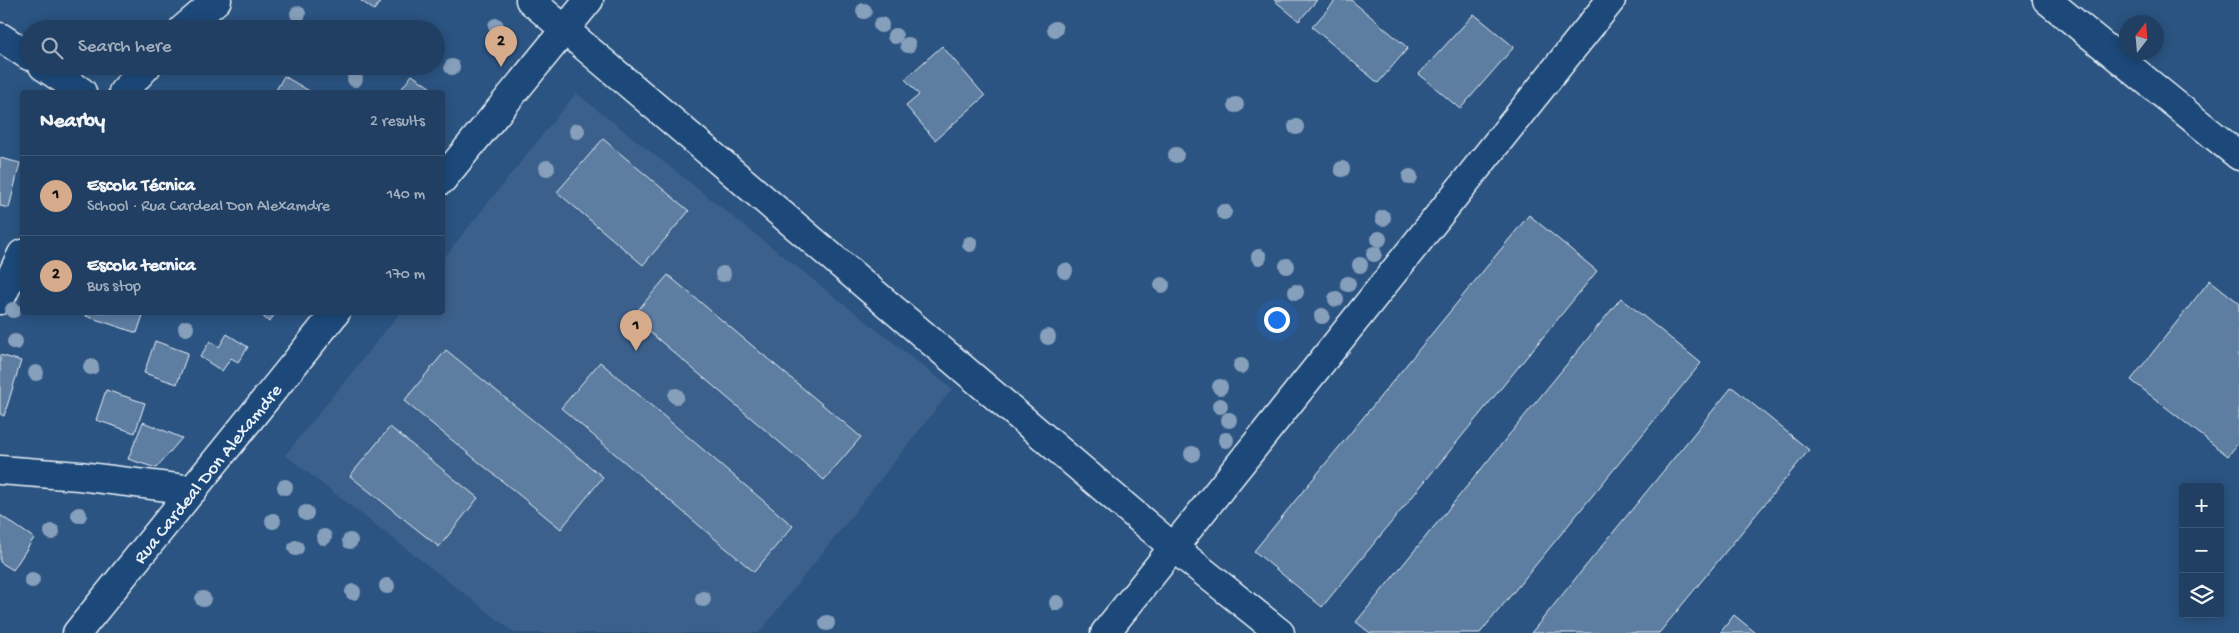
<!DOCTYPE html>
<html lang="en">
<head>
<meta charset="utf-8">
<style>
	:root { --surface:#203f62; --page:#284668; --text:#f1f3f6; --muted:#a2afbe; --line:#3d5877; --accent:#d6ab8b }
	body { margin:0; font-family:"Gochi Hand",sans-serif; background:var(--page); color:var(--text) }
	.controls { position:absolute; right:15px; bottom:15px; display:grid; overflow:hidden; border-radius:5px; box-shadow:0 2px 12px #0003 }
	.controls button { width:45px; height:45px; display:grid; place-items:center; padding:0; border:0; border-bottom:1px solid var(--line); background:var(--surface); color:var(--text); font:25px sans-serif }
	.compass { position:absolute; left:2119px; top:15px; width:45px; height:45px; border-radius:50%; background:var(--surface); box-shadow:0 2px 12px #0003; rotate:16deg }
	.you { position:absolute; left:1276px; top:319px; width:18px; height:18px; margin:-12px; border:4px solid #fff; border-radius:50%; background:#1a73e8; box-shadow:0 0 0 8px #1a73e833 }
	.badge { display:grid; place-items:center; width:32px; height:32px; border-radius:50%; background:var(--accent); color:#111; font-size:16px; font-weight:700 }
	.pin { position:absolute; translate:-50% -41px; filter:drop-shadow(0 1px 2px #0008) }
	.pin::after { content:''; position:absolute; top:26px; width:18px; height:15px; background:inherit; clip-path:polygon(0 0,100% 0,50% 100%) }
	.list { margin:0; padding:0; list-style:none }
	h2 { display:flex; justify-content:space-between; align-items:center; height:65px; margin:0; padding:0 20px; font-size:21px }
	h2 small { font-size:16px; font-weight:400; color:var(--muted) }
	.list li { display:grid; grid-template-columns:32px 1fr auto; gap:15px; align-items:center; box-sizing:border-box; height:80px; padding:0 20px; border-top:1px solid var(--line) }
	.list b { display:block; font-size:19px; white-space:nowrap }
	.list p { margin:0; font-size:16px; white-space:nowrap; color:var(--muted) }
	.list em { font-size:16px; font-style:normal; color:var(--muted) }
	.icon { flex:none; width:28px; height:28px; fill:none; stroke:currentColor; stroke-width:2; stroke-linecap:round; stroke-linejoin:round }
	.map { position:relative; flex:none; width:2239px; height:633px; overflow:hidden }
	.search { position:absolute; background:var(--surface); box-shadow:0 2px 12px #0003; left:20px; top:20px; width:425px; height:55px; display:flex; align-items:center; gap:12px; box-sizing:border-box; padding:0 18px; border-radius:28px; color:var(--muted); font-size:19px }
	.panel { position:absolute; background:var(--surface); box-shadow:0 2px 12px #0003; left:20px; top:90px; width:425px; height:225px; border-radius:5px }
	.map>svg:first-child { display:block }
	.built { fill:#3a608b }
	.building { fill:#5d7da1; stroke:#e8f1f8 }
	.lines { fill:none; stroke-linecap:round; stroke-linejoin:round }
	.minor-casing { stroke:#e8f1f8; stroke-width:31 }
	.major-casing { stroke:#e8f1f8; stroke-width:31 }
	.minor { stroke:#1f4a7a; stroke-width:28 }
	.major { stroke:#1f4a7a; stroke-width:28 }
	.tree { fill:#869fbb }
	.labels { text-anchor:middle; stroke-width:4; stroke-linejoin:round; paint-order:stroke }
	.street-label { font-size:19px; fill:#e8f1f8; stroke:#1f4a7a }
</style>
</head>
<body>
<div class="map">
<svg width="2239" height="633" viewBox="0 0 2239 633">
	<rect width="100%" height="100%" fill="#2b5482"/>
	<filter id="ink" filterUnits="userSpaceOnUse"><feTurbulence type="fractalNoise" baseFrequency=".02" numOctaves="2"/><feDisplacementMap in="SourceGraphic" scale="10" xChannelSelector="R" yChannelSelector="G"/><feConvolveMatrix kernelMatrix="1 2 1 2 8 2 1 2 1" color-interpolation-filters="sRGB"/></filter>
	<g filter="url(#ink)">
		<!-- built -->
		<path class="built" d="M576 93 952 389 759 633H515L285 455 400 313 442 312 443 259Z"/>
		<!-- building -->
		<path class="building" d="M360 0H382L374 10Z
			M1274 0H1317L1299 21Z
			M1336 0H1351L1408 48 1378 83 1312 27Z
			M1474 14 1514 47 1460 109 1419 74Z
			M942 46 985 96 935 140 906 106 919 95 905 79Z
			M412 75 437 92H399Z
			M284 76 311 92H275Z
			M603 139 689 211 643 265 557 192Z
			M0 158 20 163 9 208 0 206Z
			M1529 215 1597 271 1322 607 1254 551Z
			M668 275 861 437 824 480 632 317Z
			M2210 280 2239 303V442L2228 456 2131 380Z
			M1621 298 1701 363 1480 633H1370L1356 622Z
			M87 312H144L137 333 86 316Z
			M258 312H273L275 314 269 322Z
			M227 334 248 347 238 362 231 358 222 371 200 357 210 341 219 347Z
			M155 341 188 353 177 384 144 373Z
			M446 350 603 477 561 529 404 401Z
			M0 355 21 361 4 416 0 414Z
			M600 362 793 526 754 572 561 408Z
			M1732 387 1809 450 1659 633H1531Z
			M106 390 145 403 135 433 96 420Z
			M143 422 182 438 156 468 128 459Z
			M390 427 478 498 439 547 350 476Z
			M0 515 34 538 13 570 0 562Z
			M1734 615 1756 633H1720Z"/>
		<g class="lines">
			<!-- minor casing -->
			<g class="minor-casing">
				<path id="minor" d="M530 0 1174 548 1280 633
					M2047 0 2239 156
					M183 29 217 0
					M0 37 29 56
					M43 66 82 92
					M123 92 147 66
					M0 300 22 254
					M0 470 79 476 193 490
					M1105 633 1611 0"/>
			</g>
			<!-- major casing -->
			<g class="major-casing">
				<g id="major">
					<path d="M442 180 589 0"/>
					<path id="s1" d="M77 633 336 312"/>
				</g>
			</g>
			<!-- minor -->
			<use href="#minor" class="minor"/>
			<!-- major -->
			<use href="#major" class="major"/>
		</g>
		<!-- trees -->
		<g class="tree">
			<circle cx="864" cy="11" r="8"/>
			<circle cx="298" cy="14" r="8"/>
			<circle cx="881" cy="25" r="8"/>
			<circle cx="496" cy="26" r="8"/>
			<circle cx="1055" cy="29" r="8"/>
			<circle cx="895" cy="36" r="8"/>
			<circle cx="908" cy="45" r="8"/>
			<circle cx="452" cy="67" r="8"/>
			<circle cx="355" cy="79" r="8"/>
			<circle cx="1236" cy="105" r="8"/>
			<circle cx="1296" cy="127" r="8"/>
			<circle cx="577" cy="131" r="8"/>
			<circle cx="1176" cy="155" r="8"/>
			<circle cx="547" cy="168" r="8"/>
			<circle cx="1342" cy="169" r="8"/>
			<circle cx="1410" cy="177" r="8"/>
			<circle cx="1224" cy="212" r="8"/>
			<circle cx="1383" cy="218" r="8"/>
			<circle cx="1379" cy="239" r="8"/>
			<circle cx="970" cy="244" r="8"/>
			<circle cx="1374" cy="254" r="8"/>
			<circle cx="1259" cy="257" r="8"/>
			<circle cx="1360" cy="265" r="8"/>
			<circle cx="1287" cy="266" r="8"/>
			<circle cx="1065" cy="271" r="8"/>
			<circle cx="723" cy="274" r="8"/>
			<circle cx="1348" cy="284" r="8"/>
			<circle cx="1162" cy="285" r="8"/>
			<circle cx="1296" cy="292" r="8"/>
			<circle cx="1336" cy="299" r="8"/>
			<circle cx="13" cy="310" r="8"/>
			<circle cx="1322" cy="316" r="8"/>
			<circle cx="186" cy="328" r="8"/>
			<circle cx="1048" cy="337" r="8"/>
			<circle cx="15" cy="342" r="8"/>
			<circle cx="1241" cy="366" r="8"/>
			<circle cx="91" cy="367" r="8"/>
			<circle cx="36" cy="373" r="8"/>
			<circle cx="1220" cy="387" r="8"/>
			<circle cx="676" cy="396" r="8"/>
			<circle cx="1220" cy="406" r="8"/>
			<circle cx="1229" cy="420" r="8"/>
			<circle cx="1226" cy="440" r="8"/>
			<circle cx="1192" cy="454" r="8"/>
			<circle cx="285" cy="487" r="8"/>
			<circle cx="306" cy="513" r="8"/>
			<circle cx="79" cy="515" r="8"/>
			<circle cx="273" cy="521" r="8"/>
			<circle cx="52" cy="532" r="8"/>
			<circle cx="324" cy="537" r="8"/>
			<circle cx="350" cy="541" r="8"/>
			<circle cx="296" cy="548" r="8"/>
			<circle cx="32" cy="580" r="8"/>
			<circle cx="387" cy="586" r="8"/>
			<circle cx="353" cy="592" r="8"/>
			<circle cx="203" cy="599" r="8"/>
			<circle cx="703" cy="599" r="8"/>
			<circle cx="1057" cy="603" r="8"/>
			<circle cx="827" cy="623" r="8"/>
		</g>
	</g>
	<g class="labels">
		<!-- street labels -->
		<g class="street-label">
			<text dy="7" stroke="none"><textPath href="#s1" startOffset="206">Rua Cardeal Don Alexamdre</textPath></text>
		</g>
	</g>
</svg>
<div class="controls">
<button>+</button>
<button>−</button>
<button><svg class="icon" aria-label="layers" viewBox="0 0 24 24"><path d="M12 4l9 5-9 5-9-5zM3 14l9 5 9-5"/></svg></button>
</div>
<svg class="compass" viewBox="-18 -18 36 36"><path d="M0-13l5 13h-10z" fill="#e53935"/><path d="M0 13l5-13h-10z" fill="#a2afbe"/></svg>
<div class="you"></div>
<div class="pin badge" style="left:636px;top:351px">1</div>
<div class="pin badge" style="left:501px;top:67px">2</div>
<div class="search"><svg class="icon" aria-label="search" viewBox="0 0 24 24"><circle cx="10" cy="10" r="6"/><path d="M15 15l6 6"/></svg>Search here</div>
<section class="panel">
<h2>Nearby<small>2 results</small></h2>
<ul class="list">
<li><span class="badge">1</span><div><b>Escola Técnica</b><p>School · Rua Cardeal Don Alexamdre</p></div><em>140 m</em></li>
<li><span class="badge">2</span><div><b>Escola tecnica</b><p>Bus stop</p></div><em>170 m</em></li>
</ul>
</section>
</div>
</body>
</html>
